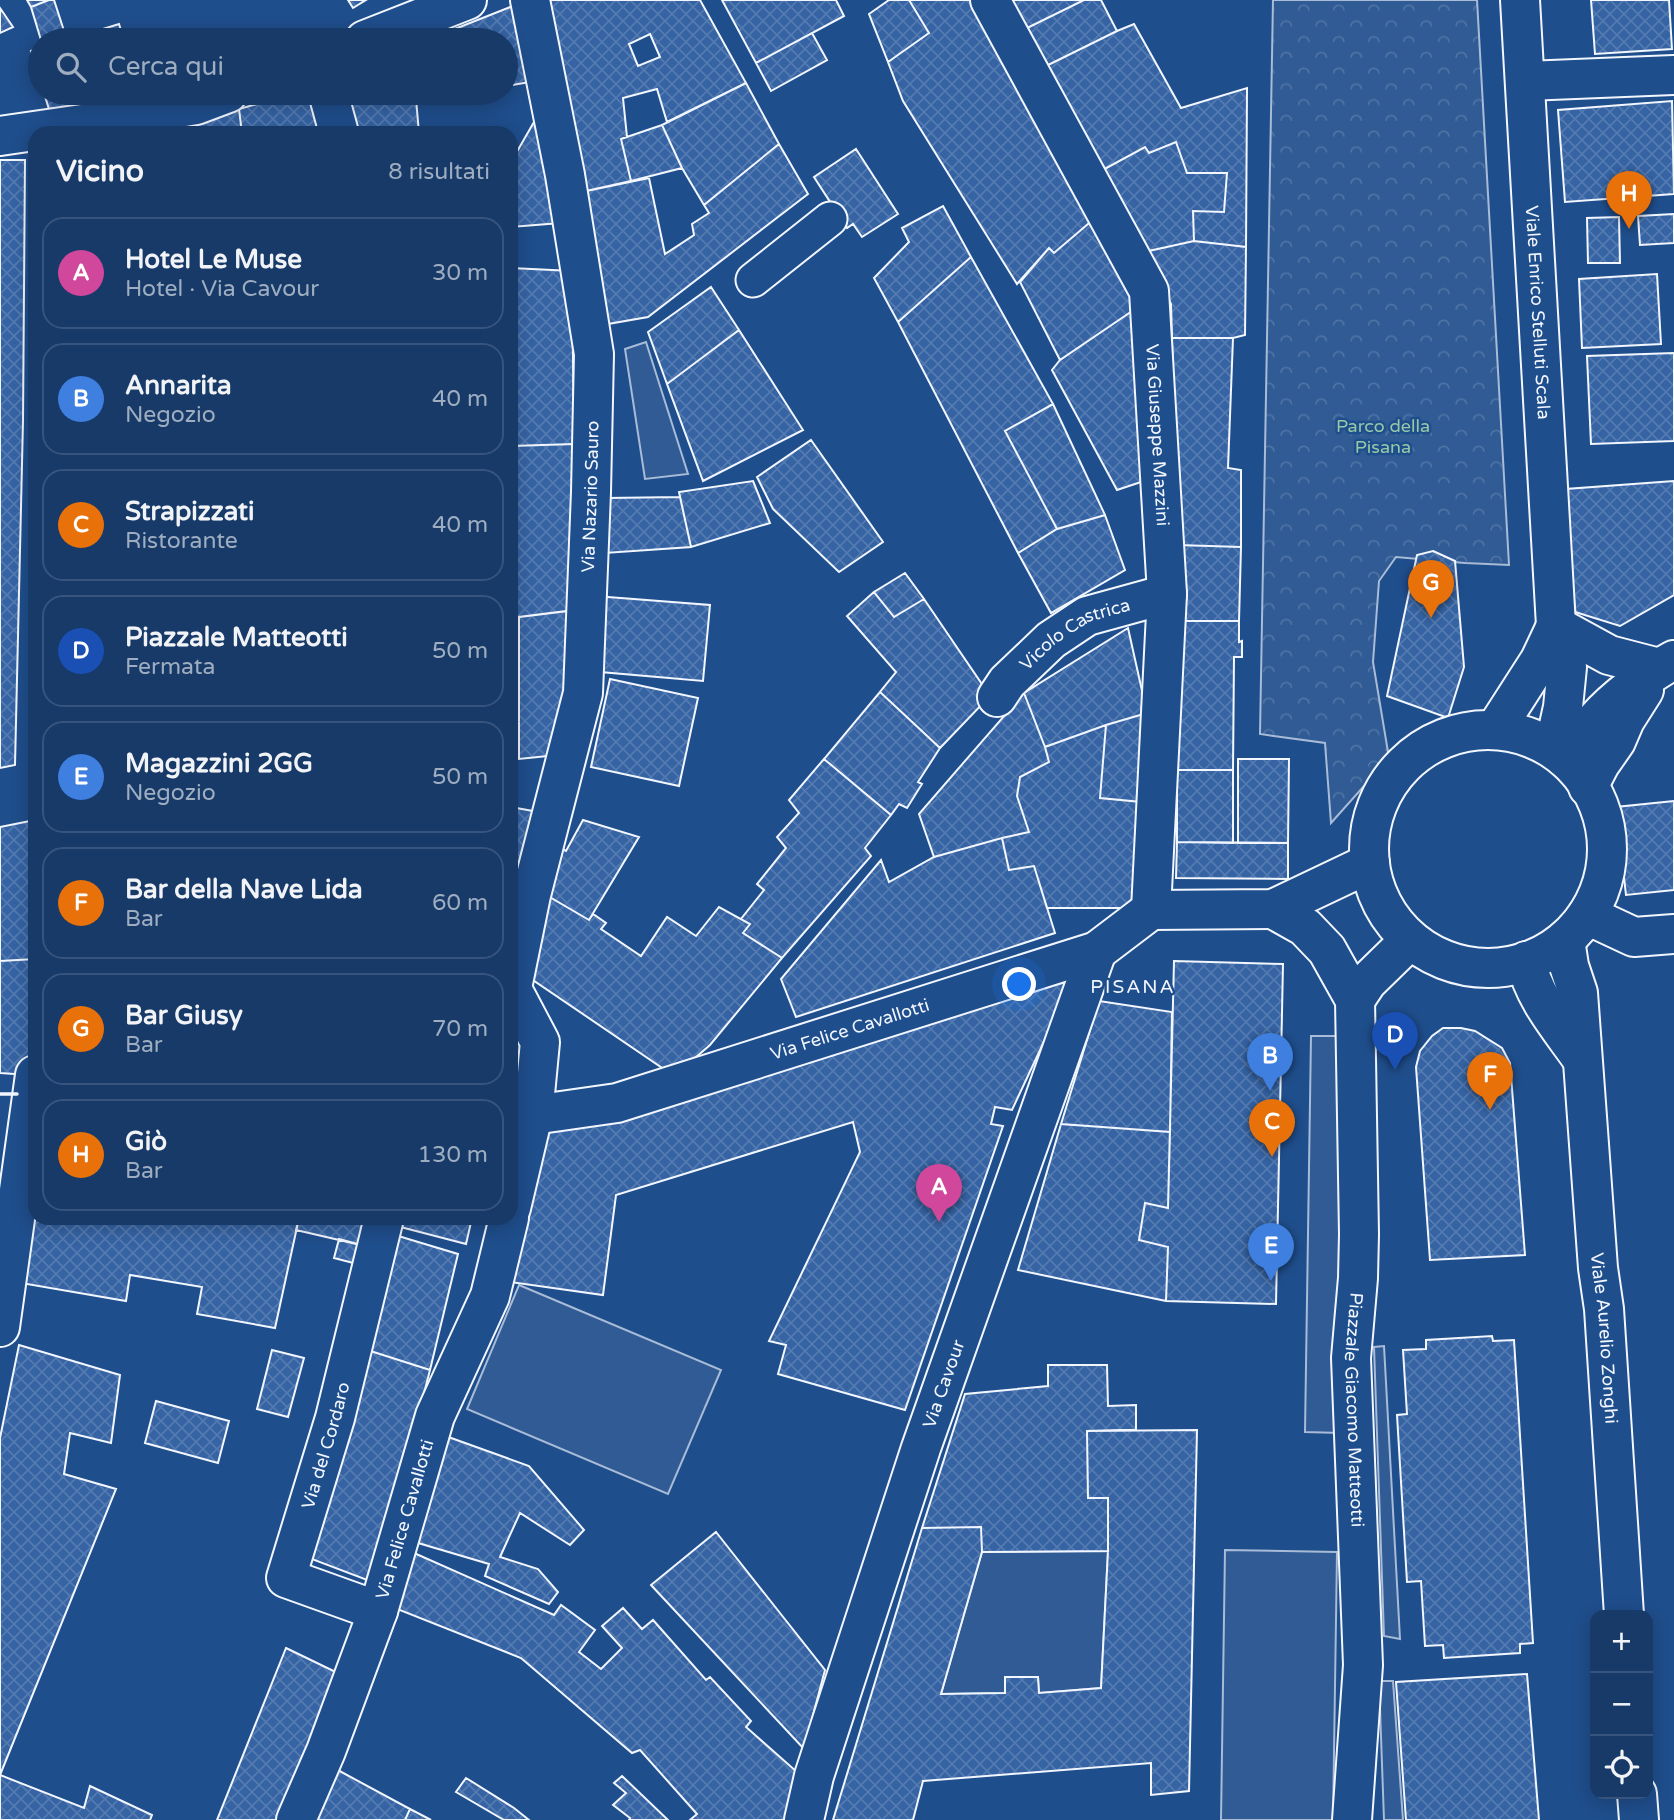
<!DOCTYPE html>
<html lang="it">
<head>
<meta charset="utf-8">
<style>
	:root { --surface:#173a69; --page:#244571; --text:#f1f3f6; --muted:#9eadc0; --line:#36547d; --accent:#95b2f1 }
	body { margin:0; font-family:"Varela Round",sans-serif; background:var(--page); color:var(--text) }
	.controls { position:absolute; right:21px; bottom:21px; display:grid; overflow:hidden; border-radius:14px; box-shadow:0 4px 18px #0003 }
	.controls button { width:63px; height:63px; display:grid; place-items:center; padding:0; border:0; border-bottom:2px solid var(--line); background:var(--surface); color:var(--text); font:35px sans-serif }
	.you { position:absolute; left:1020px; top:985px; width:24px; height:24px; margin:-18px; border:5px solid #fff; border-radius:50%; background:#1a73e8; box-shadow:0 0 0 10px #1a73e833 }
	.badge { display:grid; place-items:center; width:46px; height:46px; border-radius:50%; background:var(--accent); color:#fff; font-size:23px; font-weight:700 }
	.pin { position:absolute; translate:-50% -58px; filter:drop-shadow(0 2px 4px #0008) }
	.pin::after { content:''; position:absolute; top:37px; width:24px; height:21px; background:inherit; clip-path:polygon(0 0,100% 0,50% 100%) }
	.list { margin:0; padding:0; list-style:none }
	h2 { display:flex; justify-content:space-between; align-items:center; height:91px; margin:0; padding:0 28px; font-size:30px }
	h2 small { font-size:23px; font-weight:400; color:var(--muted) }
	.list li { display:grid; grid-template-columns:46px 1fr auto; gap:21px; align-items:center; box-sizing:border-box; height:112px; margin:0 14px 14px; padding:0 14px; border:2px solid var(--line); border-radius:21px }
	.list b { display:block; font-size:26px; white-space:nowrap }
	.list p { margin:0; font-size:23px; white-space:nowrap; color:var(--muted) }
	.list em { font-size:23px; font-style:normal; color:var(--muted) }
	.icon { flex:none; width:38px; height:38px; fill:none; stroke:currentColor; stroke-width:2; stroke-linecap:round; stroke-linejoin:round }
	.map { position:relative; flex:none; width:1674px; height:1820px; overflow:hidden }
	.search { position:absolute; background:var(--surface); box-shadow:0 4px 18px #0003; left:28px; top:28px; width:490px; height:77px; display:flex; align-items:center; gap:18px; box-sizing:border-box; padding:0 24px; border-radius:38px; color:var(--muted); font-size:26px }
	.panel { position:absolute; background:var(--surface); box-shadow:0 4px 18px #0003; left:28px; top:126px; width:490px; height:1099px; border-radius:21px }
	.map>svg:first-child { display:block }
	.built { fill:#305b95; stroke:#a8bbd7; stroke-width:2 }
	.park { fill:url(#park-crowns); stroke:#a8bbd7; stroke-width:2 }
	.building { fill:url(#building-cross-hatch); stroke:#f2f6ff; stroke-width:2; fill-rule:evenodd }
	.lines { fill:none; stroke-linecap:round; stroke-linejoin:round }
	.pedestrian-casing { stroke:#f2f6ff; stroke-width:37 }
	.minor-casing { stroke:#f2f6ff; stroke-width:42 }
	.tertiary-casing { stroke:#f2f6ff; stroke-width:42 }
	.secondary-casing { stroke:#f2f6ff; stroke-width:42 }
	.pedestrian { stroke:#1f4e8c; stroke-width:33 }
	.minor { stroke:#1f4e8c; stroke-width:38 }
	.tertiary { stroke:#1f4e8c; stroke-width:38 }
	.secondary { stroke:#1f4e8c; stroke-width:38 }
	.wall { stroke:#f2f6ff; stroke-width:3.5 }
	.labels { text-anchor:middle; stroke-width:5; stroke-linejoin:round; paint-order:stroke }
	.street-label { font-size:18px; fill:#f2f6ff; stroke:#1f4e8c }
	.park-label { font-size:18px; fill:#97c8a6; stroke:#1f4e8c }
	.neighbourhood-label { font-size:19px; letter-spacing:2px; fill:#f2f6ff; stroke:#1f4e8c }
</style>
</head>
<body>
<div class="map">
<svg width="1674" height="1820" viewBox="0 0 1674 1820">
	<defs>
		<pattern id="park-crowns" width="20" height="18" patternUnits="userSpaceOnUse" patternTransform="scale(1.75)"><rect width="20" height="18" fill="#305b95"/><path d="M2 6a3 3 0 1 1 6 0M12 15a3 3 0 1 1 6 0" fill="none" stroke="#4e73a5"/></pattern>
		<pattern id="building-cross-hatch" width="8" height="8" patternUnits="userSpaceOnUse" patternTransform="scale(1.75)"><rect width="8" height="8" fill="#3563a3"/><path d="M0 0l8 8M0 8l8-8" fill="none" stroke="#537ab1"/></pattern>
	</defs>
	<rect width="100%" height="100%" fill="#1f4e8c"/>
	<!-- built -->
	<path class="built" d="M646 342 688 474 645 479 625 349Z
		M1311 1036H1346L1341 1433 1305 1432Z
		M519 1285 721 1370 668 1494 467 1409Z
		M1384 1346 1400 1639 1384 1636 1374 1347Z
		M1225 1550 1337 1552 1333 1820H1221Z
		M1108 1551 1101 1688 1039 1693 1038 1677H1005V1693L941 1694 982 1552Z
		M1379 1681H1393L1403 1820H1384Z"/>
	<!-- park -->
	<path class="park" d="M1273 0H1477L1509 565 1465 563 1396 557 1379 581 1373 662 1389 758 1331 823 1325 743 1260 734Z"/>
	<!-- building -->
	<path class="building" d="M27 0H49L31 7Z
		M49 0H54L67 40 119 24 124 40H41L31 7Z
		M348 0H366L353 8Z
		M541 0H700L746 83 667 122 657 89 623 98 627 137 621 139 631 181 577 193ZM650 34 660 57 638 66 629 44Z
		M722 0H836L844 16 756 63Z
		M889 0H909L929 33 888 62 869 14Z
		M909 0H980L1095 218 1054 253 1049 248 1017 284 903 101 888 62 929 33Z
		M1006 0H1084L1021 31Z
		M1084 0H1101L1117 31 1040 69 1021 31Z
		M1591 0H1669L1672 49 1595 54Z
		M523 2 536 81 506 86V40H427Z
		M0 8 13 27 0 33Z
		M1134 24 1181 108 1247 88 1246 247 1194 241 1193 211 1224 212 1227 173H1187L1176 142 1149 153 1145 147 1099 172 1040 69 1117 31Z
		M812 33 827 60 771 91 756 63Z
		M40 48V80L31 51Z
		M746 83 779 144 704 205 682 168 662 125Z
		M44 93H136L52 119Z
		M297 93H311L323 133H242L239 109Z
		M344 93H403L405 101 416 99 419 133H350Z
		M403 93H458L405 101Z
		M1672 101 1674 194 1565 202 1558 110Z
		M239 109 242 133H136L186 124Z
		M538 115 560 223 511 227V162Z
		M662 125 682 168 631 181 621 139Z
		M1176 142 1187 173H1227L1224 212 1193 211 1194 241 1144 252 1099 172 1145 147 1149 153Z
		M779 144 808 194 648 317 602 325 577 193 649 178 665 254 694 235 692 224 709 213 704 205Z
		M856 149 898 214 862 237 853 224 847 228 814 177Z
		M0 160H25L23 421 15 765 0 768Z
		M943 206 971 257 898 322 874 278 909 242 902 228Z
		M1674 214V243L1640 245 1638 216Z
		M1619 217 1620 263H1588L1587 218Z
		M1095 218 1141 305 1060 360 1020 282 1049 248 1054 253Z
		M1194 241 1246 247 1245 335 1233 338H1172L1171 304 1144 252Z
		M971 257 1053 404 1005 431 1057 529 1018 553 898 322Z
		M511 268 572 271 574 444 511 446Z
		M1657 274 1661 344 1582 348 1579 279Z
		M711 287 739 330 667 384 648 332Z
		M1141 305 1150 479 1117 490 1052 370 1060 360Z
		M739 330 803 430 703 481 667 384Z
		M1172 338H1233L1228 468 1241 470V547L1177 545Z
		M1674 353V441L1591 444 1587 356Z
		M1053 404 1105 515 1057 529 1005 431Z
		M811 440 883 542 839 572 773 509 757 477Z
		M574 444 575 610 511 618V446Z
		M753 481 770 523 691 547 679 492Z
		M1674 481V595L1620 626 1575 612 1566 489Z
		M680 497 691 547 605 553 607 498Z
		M1105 515 1125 570 1051 613 1018 553 1057 529Z
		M1177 545 1241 547 1239 621H1179Z
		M1433 551 1455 561 1464 667 1448 718 1387 696 1417 555Z
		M905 573 924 599 894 617 874 592Z
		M874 592 894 617 924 599 990 696 940 748 880 692 896 672 847 616Z
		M595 596 710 605 703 681 589 671Z
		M575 610 557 755 519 759V617Z
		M519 617V650H511V618Z
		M1179 621H1239V642L1242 641V657H1234L1233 770H1177Z
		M1128 628 1147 713 1106 725 1045 747 1024 693Z
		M610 679 698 698 679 786 591 767Z
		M880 692 940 748 918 782 922 784 907 808 899 804 891 815 824 759Z
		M1024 693 1045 747 1049 762 1020 777 1017 796 1029 832 1002 838 934 857 919 814Z
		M519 701V720L511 721V702Z
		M1147 713 1141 802 1100 798 1106 725Z
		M1106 725 1100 798 1141 802 1133 908H1047L1034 866 1009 870 1002 838 1029 832 1017 796 1020 777 1049 762 1045 747Z
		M824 759 891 815 865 848 871 856 782 958 743 933 750 924 741 919 764 890 757 884 786 848 777 837 799 813 789 800Z
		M1238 759H1289L1288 843H1238Z
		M1177 770H1233V843L1177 842Z
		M1674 801V890L1626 895 1616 807Z
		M511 807 544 813 511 918Z
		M35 820V959L0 961V827Z
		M583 820 639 837 589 920 548 896 558 847 566 851Z
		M1002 838 1009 870 1034 866 1055 933 796 1017 781 979 881 860 889 882 934 857Z
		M1177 842 1288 843V879L1176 878Z
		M548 896 589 920 593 914 606 923 601 929 641 956 667 917 696 936 719 907 750 924 743 933 782 958 710 1045 674 1076 527 976Z
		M35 959V1018L28 1075 0 1073V961Z
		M1174 961 1283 964 1276 1304 1166 1301 1168 1247 1139 1240 1145 1203 1168 1208Z
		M1058 981 1070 986 1012 1110 995 1107 991 1124 1003 1126 905 1410 778 1374 786 1345 769 1341 860 1152 853 1122 616 1195 603 1295 510 1282 542 1133Z
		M1099 1001 1172 1012 1170 1132 1061 1124Z
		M1443 1028H1461L1475 1031 1502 1048 1510 1063 1525 1255 1430 1260 1416 1067 1420 1051 1432 1036Z
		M1061 1124 1170 1132 1168 1208 1145 1203 1139 1240 1168 1247 1166 1301 1018 1270Z
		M35 1191V1218H157L196 1224V1218H299L275 1328 197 1314 202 1287 130 1275 126 1301 21 1283Z
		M299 1218H372L365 1246 296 1230Z
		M391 1218H472L466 1244 389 1224Z
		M385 1232 458 1254 430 1370 361 1348Z
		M339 1239 365 1246 361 1265 334 1258Z
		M1492 1336 1493 1341 1514 1340 1533 1643 1520 1644V1653L1444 1658 1443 1645 1425 1646 1421 1581 1407 1582 1397 1415 1407 1414 1403 1350 1426 1349V1340Z
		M19 1345 120 1375 111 1443 70 1433 64 1474 116 1489 0 1775 84 1808 90 1786 152 1815 150 1820H0V1438Z
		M361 1348 430 1370 375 1583 309 1558Z
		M272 1350 304 1358 288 1417 257 1409Z
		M1048 1365H1107L1108 1406 1136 1405V1430L1087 1431 1088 1498H1108V1551L982 1552 981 1527 922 1528 965 1394 1048 1386Z
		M156 1401 229 1421 218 1463 145 1443Z
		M1197 1430 1189 1791 1151 1795V1763L923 1781 913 1820H833L922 1528 981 1527 982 1552 941 1694 1005 1693V1677H1038L1039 1693 1101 1688 1108 1551V1498H1088L1087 1431Z
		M440 1434 529 1466 584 1530 570 1545 520 1513 500 1557 538 1569 558 1592 549 1604 485 1576 489 1564 408 1540Z
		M716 1532 825 1670 804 1749 651 1585Z
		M405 1549 554 1615 561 1605 595 1630 579 1652 601 1669 622 1648 602 1626 623 1608 642 1629 653 1620 706 1680 710 1677 751 1721 746 1727 797 1772 785 1820H690L697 1814 640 1750 632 1753 521 1658 387 1605Z
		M286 1648 344 1676 281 1820H217Z
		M1527 1674 1539 1820H1406L1396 1682Z
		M334 1768 410 1809 405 1820H310Z
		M622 1776 668 1820H629L630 1818 613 1805 626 1793 614 1783Z
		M466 1778 514 1808 529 1820H504L456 1792Z
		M410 1809 431 1820H405Z"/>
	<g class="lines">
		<!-- pedestrian casing -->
		<g class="pedestrian-casing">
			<path id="pedestrian" d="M753 280 830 219"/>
		</g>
		<!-- minor casing -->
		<g class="minor-casing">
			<g id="minor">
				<path id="s1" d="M990 0 1149 291 1167 594 1151 910"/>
				<path d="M365 40 467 0"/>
				<path d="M1526 81 1674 75"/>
				<path d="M328 93 339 133"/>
				<path d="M0 136 96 122 196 105 228 93"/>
				<path id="s2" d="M997 697 1007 682 1051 640 1087 616 1167 594"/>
				<path id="s3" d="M1273 909 1305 927 1327 950 1355 1000 1359 1234 1358 1278 1351 1358 1363 1665 1352 1820"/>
				<path d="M1151 910 1273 909 1370 863"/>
				<path d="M1587 915 1634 937 1674 934"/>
				<path d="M511 987 540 1042 533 1115 511 1208"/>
				<path id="s4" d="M512 988 531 895 583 693 591 492 594 354 565 175 530 0"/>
				<path d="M1355 1000 1367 982 1410 940"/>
				<path id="s5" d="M533 1115 617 1103 1097 951 1151 910"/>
				<path d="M0 1327 35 1075"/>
				<path id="s6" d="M378 1611 286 1578 335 1418 384 1218"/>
				<path id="s7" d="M296 1820 326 1751 378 1611 435 1416 490 1296 509 1218"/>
				<path id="s8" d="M804 1820 814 1776 921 1448 1097 951"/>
			</g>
		</g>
		<!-- tertiary casing -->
		<g class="tertiary-casing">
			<g id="tertiary">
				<path id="s9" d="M1520 0 1556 626 1567 667 1563 707 1554 748"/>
				<path d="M1495 730 1540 660 1556 626"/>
			</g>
		</g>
		<!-- secondary casing -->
		<g class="secondary-casing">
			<g id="secondary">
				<path d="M1556 626 1609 655 1659 668"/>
				<circle cx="1488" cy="849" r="119"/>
				<path d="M1566 759C1576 746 1585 732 1596 720 1616 697 1648 674 1674 660"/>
				<path d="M1588 787 1600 764 1616 741 1625 720 1644 690"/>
				<path id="s10" d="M1565 940 1569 966 1578 993 1598 1268 1604 1309 1624 1615"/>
				<path d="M1526 961C1533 997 1561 1029 1582 1059"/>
				<path d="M1637 1794 1639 1820"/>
			</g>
		</g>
		<!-- pedestrian -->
		<use href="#pedestrian" class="pedestrian"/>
		<!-- minor -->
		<use href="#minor" class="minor"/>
		<!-- tertiary -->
		<use href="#tertiary" class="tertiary"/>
		<!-- secondary -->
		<use href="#secondary" class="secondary"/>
		<!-- wall -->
		<path class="wall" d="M0 1094H17"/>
	</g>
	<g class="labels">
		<!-- street labels -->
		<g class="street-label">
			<text dy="6" stroke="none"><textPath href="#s9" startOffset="313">Viale Enrico Stelluti Scala</textPath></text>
			<text dy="6" stroke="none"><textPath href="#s1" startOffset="476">Via Giuseppe Mazzini</textPath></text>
			<text dy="6" stroke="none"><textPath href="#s4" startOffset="500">Via Nazario Sauro</textPath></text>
			<text dy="6" stroke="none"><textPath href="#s2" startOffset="103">Vicolo Castrica</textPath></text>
			<text dy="6" stroke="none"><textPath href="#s5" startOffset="329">Via Felice Cavallotti</textPath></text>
			<text dy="6" stroke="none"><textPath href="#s10" startOffset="401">Viale Aurelio Zonghi</textPath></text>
			<text dy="6" stroke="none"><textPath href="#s8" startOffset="458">Via Cavour</textPath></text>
			<text dy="6" stroke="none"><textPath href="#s3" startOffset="536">Piazzale Giacomo Matteotti</textPath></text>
			<text dy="6" stroke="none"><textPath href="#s6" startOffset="236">Via del Cordaro</textPath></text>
			<text dy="6" stroke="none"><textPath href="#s7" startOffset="320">Via Felice Cavallotti</textPath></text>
		</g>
		<!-- park labels -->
		<g class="park-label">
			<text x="1383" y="432">Parco della<tspan x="1383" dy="21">Pisana</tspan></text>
		</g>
		<!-- neighbourhood labels -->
		<g class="neighbourhood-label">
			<text x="1133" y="993">PISANA</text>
		</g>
	</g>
</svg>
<div class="controls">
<button>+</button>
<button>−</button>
<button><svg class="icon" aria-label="locate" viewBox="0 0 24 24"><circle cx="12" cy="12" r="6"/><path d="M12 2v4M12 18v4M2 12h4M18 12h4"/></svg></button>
</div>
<div class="you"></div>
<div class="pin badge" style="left:939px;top:1222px;background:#d1479c">A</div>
<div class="pin badge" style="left:1270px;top:1091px;background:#3f7fe0">B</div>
<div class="pin badge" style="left:1272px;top:1157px;background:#e8710a">C</div>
<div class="pin badge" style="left:1395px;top:1070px;background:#1a4fb4">D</div>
<div class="pin badge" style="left:1271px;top:1281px;background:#3f7fe0">E</div>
<div class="pin badge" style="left:1490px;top:1110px;background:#e8710a">F</div>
<div class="pin badge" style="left:1431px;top:618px;background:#e8710a">G</div>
<div class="pin badge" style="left:1629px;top:229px;background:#e8710a">H</div>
<div class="search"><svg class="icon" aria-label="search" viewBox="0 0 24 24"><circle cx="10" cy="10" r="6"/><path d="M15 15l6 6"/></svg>Cerca qui</div>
<section class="panel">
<h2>Vicino<small>8 risultati</small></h2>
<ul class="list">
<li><span class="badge" style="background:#d1479c">A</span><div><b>Hotel Le Muse</b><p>Hotel · Via Cavour</p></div><em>30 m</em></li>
<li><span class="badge" style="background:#3f7fe0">B</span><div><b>Annarita</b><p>Negozio</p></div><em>40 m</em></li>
<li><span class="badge" style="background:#e8710a">C</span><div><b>Strapizzati</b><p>Ristorante</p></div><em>40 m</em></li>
<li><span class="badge" style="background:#1a4fb4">D</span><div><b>Piazzale Matteotti</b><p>Fermata</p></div><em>50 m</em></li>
<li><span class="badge" style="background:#3f7fe0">E</span><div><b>Magazzini 2GG</b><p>Negozio</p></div><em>50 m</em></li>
<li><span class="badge" style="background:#e8710a">F</span><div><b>Bar della Nave Lida</b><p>Bar</p></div><em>60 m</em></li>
<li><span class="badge" style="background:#e8710a">G</span><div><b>Bar Giusy</b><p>Bar</p></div><em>70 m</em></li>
<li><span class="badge" style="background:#e8710a">H</span><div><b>Giò</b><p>Bar</p></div><em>130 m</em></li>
</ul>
</section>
</div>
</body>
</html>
